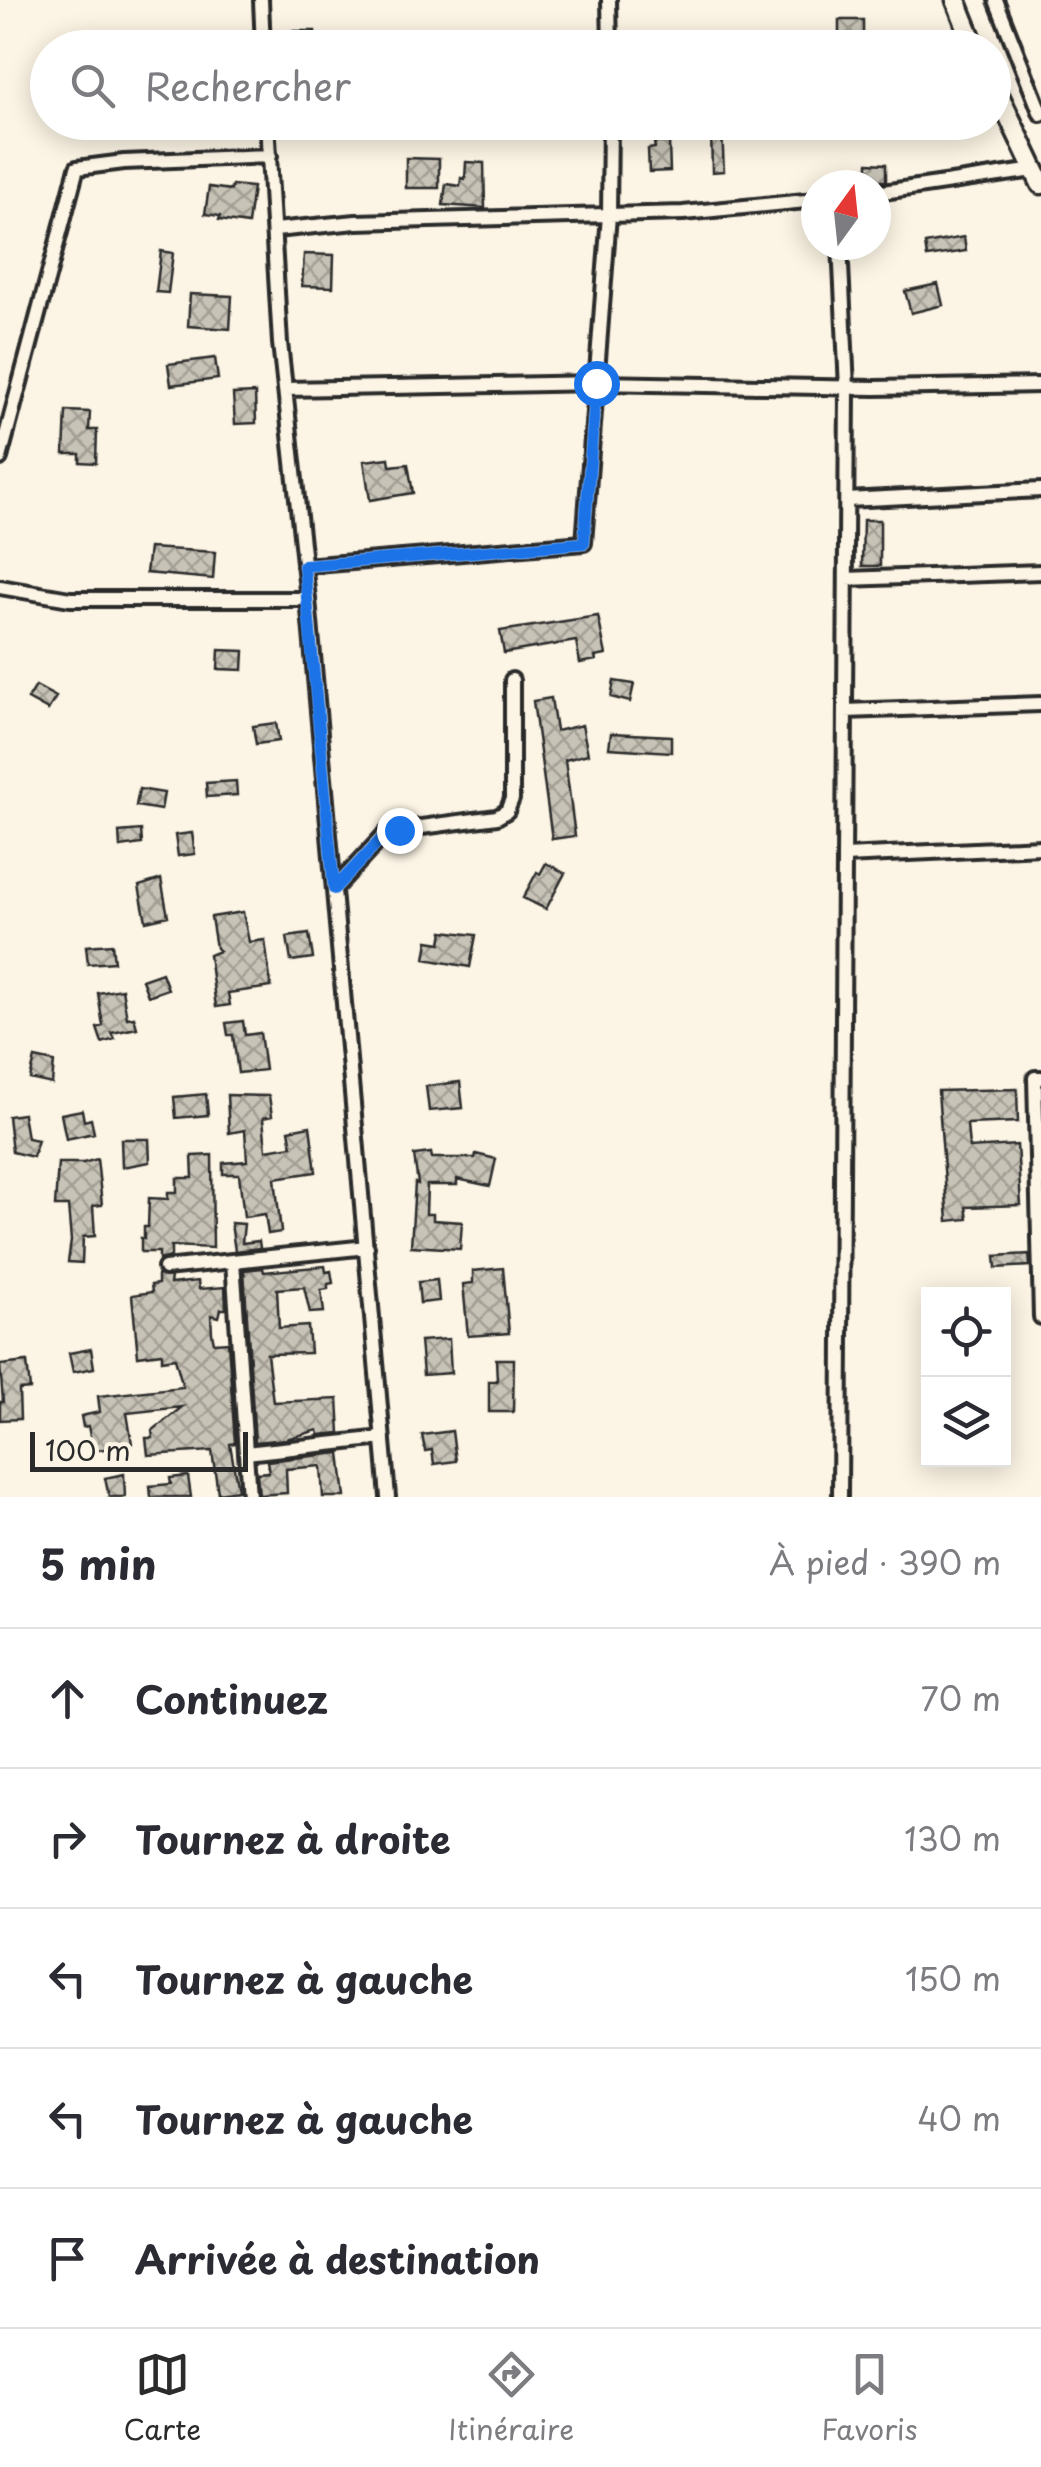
<!DOCTYPE html>
<html lang="fr">
<head>
<meta charset="utf-8">
<style>
	:root { --surface:#fff; --page:#f7f7f7; --text:#2b2b33; --muted:#7c7c81; --line:#e1e1e2; --accent:#2b2b2b }
	body { margin:0; font-family:"Playpen Sans",sans-serif; background:var(--page); color:var(--text) }
	.controls { position:absolute; right:30px; bottom:30px; display:grid; overflow:hidden; border-radius:0px; box-shadow:0 5px 25px #0003 }
	.controls button { width:90px; height:90px; display:grid; place-items:center; padding:0; border:0; border-bottom:2px solid var(--line); background:var(--surface); color:var(--text); font:50px sans-serif }
	.compass { position:absolute; left:801px; top:170px; width:90px; height:90px; border-radius:50%; background:var(--surface); box-shadow:0 5px 25px #0003; rotate:15deg }
	.scale { position:absolute; left:30px; bottom:25px; width:218px; box-sizing:border-box; padding-left:10px; border:5px solid #2b2b2b; border-top:0; font-size:28px; line-height:35px; white-space:nowrap; color:#2b2b2b; -webkit-text-stroke:8px #fcf5e5; paint-order:stroke }
	.stop { position:absolute; width:30px; height:30px; margin:-22px; border:8px solid #1a73e8; border-radius:50%; background:#fff }
	.stop.end { background:#1a73e8; border-color:#fff; box-shadow:0 2px 10px #0008 }
	.list { margin:0; padding:0; list-style:none }
	h2 { display:flex; justify-content:space-between; align-items:center; height:130px; margin:0; padding:0 40px; font-size:42px }
	h2 small { font-size:32px; font-weight:400; color:var(--muted) }
	.list li { display:grid; grid-template-columns:65px 1fr auto; gap:30px; align-items:center; box-sizing:border-box; height:140px; padding:0 40px; border-top:2px solid var(--line) }
	.list b { display:block; font-size:38px; white-space:nowrap }
	.list em { font-size:32px; font-style:normal; color:var(--muted) }
	.icon { flex:none; width:55px; height:55px; fill:none; stroke:currentColor; stroke-width:2; stroke-linecap:round; stroke-linejoin:round }
	.map { position:relative; flex:none; width:1041px; height:1497px; overflow:hidden }
	.search { position:absolute; background:var(--surface); box-shadow:0 5px 25px #0003; left:30px; right:30px; top:30px; height:110px; display:flex; align-items:center; gap:25px; box-sizing:border-box; padding:0 35px; border-radius:55px; color:var(--muted); font-size:38px }
	.sheet { height:830px; background:var(--surface) }
	nav { display:flex; justify-content:space-around; align-items:center; box-sizing:border-box; height:140px; border-top:2px solid var(--line); background:var(--surface); font-size:28px; color:var(--muted) }
	nav a { display:grid; justify-items:center; gap:5px }
	nav .on { color:var(--accent) }
	.map>svg:first-child { display:block }
	.building { fill:url(#building-cross-hatch); stroke:#2b2b2b; stroke-width:2.5 }
	.lines { fill:none; stroke-linecap:round; stroke-linejoin:round }
	.minor-casing { stroke:#2b2b2b; stroke-width:20 }
	.secondary-casing { stroke:#2b2b2b; stroke-width:25 }
	.minor { stroke:#fcf5e5; stroke-width:12 }
	.secondary { stroke:#fcf5e5; stroke-width:18 }
	.route { stroke:#1a73e8; stroke-width:12 }
</style>
</head>
<body>
<div class="map">
<svg width="1041" height="1497" viewBox="0 0 1041 1497">
	<defs>
		<pattern id="building-cross-hatch" width="8" height="8" patternUnits="userSpaceOnUse" patternTransform="scale(2.5)"><rect width="8" height="8" fill="#c8c3b7"/><path d="M0 0l8 8M0 8l8-8" fill="none" stroke="#a39f95"/></pattern>
	</defs>
	<rect width="100%" height="100%" fill="#fcf5e5"/>
	<filter id="ink" filterUnits="userSpaceOnUse"><feTurbulence type="fractalNoise" baseFrequency=".01" numOctaves="2"/><feDisplacementMap in="SourceGraphic" scale="20" xChannelSelector="R" yChannelSelector="G"/><feConvolveMatrix kernelMatrix="1 2 1 2 8 2 1 2 1" color-interpolation-filters="sRGB"/></filter>
	<g filter="url(#ink)">
		<!-- building -->
		<path class="building" d="M839 20H863V43L839 44Z
			M292 31H315V46H292Z
			M476 33 478 48H448L447 35Z
			M226 36 227 48H193V39Z
			M711 131H722L724 171 712 172Z
			M669 142 670 171 649 172 648 149 655 148 654 143Z
			M406 158 439 159V188H406Z
			M466 162 484 163 485 208 443 205 446 184 460 186 461 178 465 179Z
			M868 163 886 164V181H861V168H868Z
			M232 185 253 187 248 224 219 220 220 216 205 214 209 187 231 190Z
			M964 237 966 251 927 257 925 244Z
			M161 251 173 253 168 293 156 292Z
			M304 254 334 255 333 287 302 286Z
			M938 284 943 305 911 313 905 291Z
			M190 294 232 296 230 329 188 326Z
			M215 358 218 379 171 385 168 364Z
			M255 393 256 423 235 424 233 394Z
			M66 411 90 412 89 430H97L96 463 80 462V454H64Z
			M389 458 390 466 408 464 413 493 370 500 364 461Z
			M863 520H880V566H862Z
			M149 548 215 552 213 579 146 573Z
			M598 616 606 655 595 657 596 660 580 663 576 641 504 653 500 631Z
			M219 650 244 651 243 670 218 669Z
			M614 681 634 684 630 702 611 697Z
			M36 686 56 697 48 710 28 699Z
			M551 698 556 731 582 725 588 754 565 760 575 836 552 839 533 701Z
			M276 723 279 741 256 744 253 726Z
			M611 733 671 736V752L609 748Z
			M236 781 237 795 207 797 206 783Z
			M139 789 164 793 161 810 136 806Z
			M141 830 142 844 120 847 119 832Z
			M192 833 195 854 178 856 175 835Z
			M546 863 565 873 546 909 523 898 537 872 540 874Z
			M161 879 168 916 146 921 139 886Z
			M243 912 249 942 265 940 271 987 228 993 230 1005 216 1007 209 955 219 951 216 948 211 917Z
			M443 931 476 935 470 967 425 959 428 941 441 943Z
			M309 934 313 958 291 961 287 937Z
			M112 944 114 962 88 964 86 946Z
			M162 973 168 989 148 996 142 980Z
			M122 989 127 1018 134 1017 137 1028 112 1033 115 1039 102 1043 97 1028 103 1026 98 993Z
			M243 1021 245 1035 260 1033 265 1070 238 1073 233 1035H228L226 1023Z
			M35 1058 54 1062 52 1084 30 1079Z
			M460 1082 463 1108 429 1111 426 1086Z
			M1017 1089 1018 1122 967 1124 969 1148 1017 1145 1021 1205 966 1207 968 1219 948 1221 938 1091Z
			M206 1094 208 1115 176 1118 174 1097Z
			M227 1095 269 1096 272 1116 263 1118 266 1150 292 1146 289 1130 310 1126 316 1172 275 1178 281 1232 268 1234 265 1214 244 1217 239 1174H223V1163L247 1161 245 1130 229 1133Z
			M82 1110 84 1121 91 1119 94 1133 66 1139 61 1114Z
			M23 1114 27 1138 38 1140 33 1157 12 1152 8 1116Z
			M121 1139H149L150 1162 122 1167Z
			M431 1153 432 1158H475L476 1154 496 1159 490 1186 457 1179V1185H427L426 1214H433V1220L462 1222 460 1249 411 1246 415 1183 418 1184 414 1155Z
			M212 1155 213 1248 171 1246V1257L159 1260V1252H141V1238L144 1239V1227H148L149 1198 168 1199V1192H177V1178H193L192 1156Z
			M97 1159 102 1205 93 1206 95 1236 83 1237 82 1263 68 1262 71 1241 68 1206H55L58 1163H83Z
			M231 1223 244 1224 242 1243 259 1241 260 1248 235 1251Z
			M1029 1254 1030 1266 996 1268 995 1256Z
			M325 1266 326 1272 331 1271 333 1283 328 1284V1289L321 1290 324 1312 310 1313 304 1287 277 1289 279 1328 308 1326 310 1353 267 1354 273 1402 338 1399 340 1433 319 1435 318 1430 286 1439 255 1442 244 1270 263 1268 264 1272Z
			M503 1268 509 1333 468 1336 463 1284 473 1283V1271Z
			M158 1275 171 1277 170 1284 198 1281 199 1289 225 1287 226 1309H221L219 1317 211 1315 212 1333 214 1343 228 1342 235 1443 230 1444 238 1490 218 1493 212 1451 148 1455 146 1438H153L152 1431 182 1407 127 1413 132 1444 93 1451 88 1426 83 1427 81 1416 100 1412 98 1396 183 1387 175 1358 162 1360V1353L138 1356 132 1295 152 1292 151 1285 158 1284Z
			M437 1280 439 1301 420 1303 418 1282Z
			M449 1339 451 1373 423 1375 420 1341Z
			M91 1349 94 1368 73 1372 69 1353Z
			M496 1359H514L513 1412H489V1381H497Z
			M27 1362 30 1389 19 1390 20 1419 0 1420V1402H3L0 1365Z
			M452 1431 456 1461 434 1464 432 1450 425 1451 422 1435Z
			M340 1453 345 1497H323L321 1466 286 1469 287 1493 259 1495 257 1473 269 1472 267 1461Z
			M124 1474 125 1497H109L105 1478Z
			M188 1476 191 1497H151L150 1486 171 1484 170 1478Z"/>
		<g class="lines">
			<!-- minor casing -->
			<g class="minor-casing">
				<path id="minor" d="M261 0 263 48
					M609 0 610 48
					M996 0 1041 114
					M267 122 280 343 308 599 388 1497
					M876 193 1034 170
					M275 230 356 222 683 213 816 200
					M840 245 847 388 840 1497
					M285 389 597 383 875 388 1041 385
					M0 458 77 168 124 162 270 156
					M847 500 1041 490
					M304 566 584 543 609 215 610 122
					M846 579 1041 572
					M0 587 70 599H308
					M845 711 1041 704
					M844 856 1041 847
					M334 889 385 834 399 830 497 817 507 811 512 799V680
					M1041 1078H1035L1041 1317
					M233 1261 249 1497
					M165 1268 367 1247
					M246 1453 383 1438"/>
			</g>
			<!-- secondary casing -->
			<g class="secondary-casing">
				<path id="secondary" d="M956 0 975 48
					M994 85 1041 184"/>
			</g>
			<!-- minor -->
			<use href="#minor" class="minor"/>
			<!-- secondary -->
			<use href="#secondary" class="secondary"/>
		</g>
	</g>
	<g class="lines" filter="url(#ink)">
		<!-- route -->
		<path class="route" d="M399 830 386 834 334 889 304 566 584 543 596 383"/>
	</g>
</svg>
<div class="controls">
<button><svg class="icon" aria-label="locate" viewBox="0 0 24 24"><circle cx="12" cy="12" r="6"/><path d="M12 2v4M12 18v4M2 12h4M18 12h4"/></svg></button>
<button><svg class="icon" aria-label="layers" viewBox="0 0 24 24"><path d="M12 4l9 5-9 5-9-5zM3 14l9 5 9-5"/></svg></button>
</div>
<svg class="compass" viewBox="-18 -18 36 36"><path d="M0-13l5 13h-10z" fill="#e53935"/><path d="M0 13l5-13h-10z" fill="#7c7c81"/></svg>
<div class="scale">100 m</div>
<div class="stop" style="left:596px;top:383px"></div>
<div class="stop end" style="left:399px;top:830px"></div>
<div class="search"><svg class="icon" aria-label="search" viewBox="0 0 24 24"><circle cx="10" cy="10" r="6"/><path d="M15 15l6 6"/></svg>Rechercher</div>
</div>
<section class="sheet">
<h2>5 min<small>À pied · 390 m</small></h2>
<ul class="list">
<li><svg class="icon" aria-label="ahead" viewBox="0 0 24 24"><path d="M12 20V5M6 11l6-6 6 6"/></svg><div><b>Continuez</b></div><em>70 m</em></li>
<li><svg class="icon" aria-label="right" viewBox="0 0 24 24"><path d="M7 20v-9h11M14 6l5 5-5 5"/></svg><div><b>Tournez à droite</b></div><em>130 m</em></li>
<li><svg class="icon" aria-label="left" viewBox="0 0 24 24"><path d="M17 20v-9H6M10 6l-5 5 5 5"/></svg><div><b>Tournez à gauche</b></div><em>150 m</em></li>
<li><svg class="icon" aria-label="left" viewBox="0 0 24 24"><path d="M17 20v-9H6M10 6l-5 5 5 5"/></svg><div><b>Tournez à gauche</b></div><em>40 m</em></li>
<li><svg class="icon" aria-label="arrive" viewBox="0 0 24 24"><path d="M6 21V4h12l-3 4 3 4H6"/></svg><div><b>Arrivée à destination</b></div></li>
</ul>
</section>
<nav>
<a class="on"><svg class="icon" aria-label="map" viewBox="0 0 24 24"><path d="M3 6l6-2 6 2 6-2v14l-6 2-6-2-6 2zM9 4v14M15 6v14"/></svg>Carte</a>
<a><svg class="icon" aria-label="directions" viewBox="0 0 24 24"><path d="M12 3l9 9-9 9-9-9zM9 14v-3h6M13 9l2 2-2 2"/></svg>Itinéraire</a>
<a><svg class="icon" aria-label="saved" viewBox="0 0 24 24"><path d="M7 4h10v16l-5-4-5 4z"/></svg>Favoris</a>
</nav>
</body>
</html>
